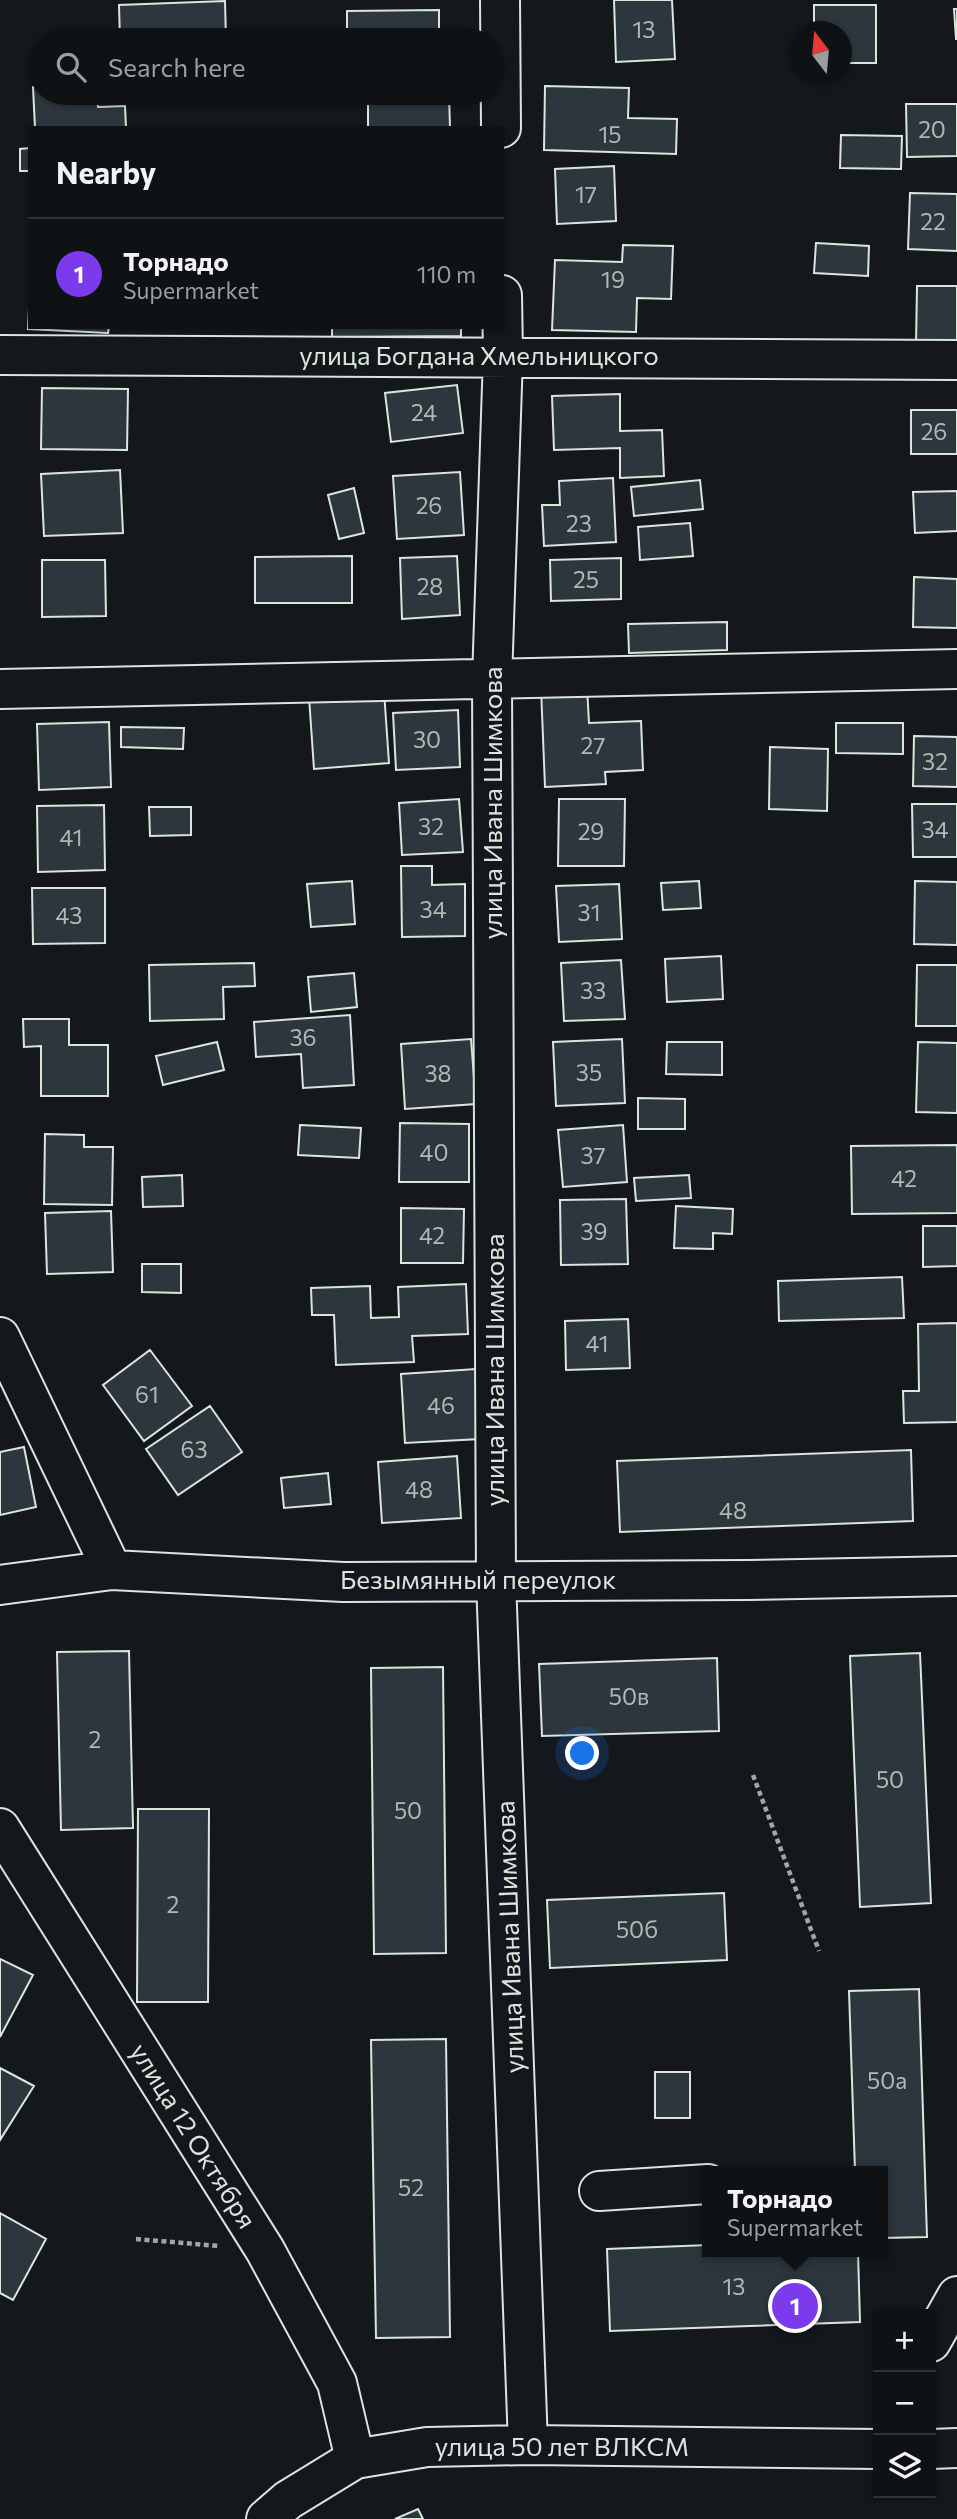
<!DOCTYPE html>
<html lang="en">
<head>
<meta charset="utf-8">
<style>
	:root { --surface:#0f1215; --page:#1d2022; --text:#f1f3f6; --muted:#9b9ea0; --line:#2f3234; --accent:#7c3aed }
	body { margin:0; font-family:Commissioner,sans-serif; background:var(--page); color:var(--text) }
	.controls { position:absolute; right:21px; bottom:21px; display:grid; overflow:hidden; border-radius:0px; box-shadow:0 2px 5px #0004 }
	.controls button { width:63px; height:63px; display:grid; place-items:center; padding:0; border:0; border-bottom:2px solid var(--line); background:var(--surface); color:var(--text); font:35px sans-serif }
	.compass { position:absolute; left:789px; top:21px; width:63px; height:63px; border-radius:50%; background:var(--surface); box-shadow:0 2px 5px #0004; rotate:344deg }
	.you { position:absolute; left:583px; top:1754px; width:24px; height:24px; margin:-18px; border:5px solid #fff; border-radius:50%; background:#1a73e8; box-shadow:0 0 0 10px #1a73e833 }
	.badge { display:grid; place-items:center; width:46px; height:46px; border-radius:50%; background:var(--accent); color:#fff; font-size:23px; font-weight:700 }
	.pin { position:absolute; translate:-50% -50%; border:4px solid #fff; box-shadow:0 2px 7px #0006 }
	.popup { position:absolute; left:702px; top:2166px; width:186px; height:91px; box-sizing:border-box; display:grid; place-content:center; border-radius:0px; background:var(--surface); filter:drop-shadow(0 2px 5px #0005); font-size:23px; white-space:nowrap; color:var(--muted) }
	.popup b { font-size:26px; color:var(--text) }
	.popup::after { content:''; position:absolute; left:50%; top:100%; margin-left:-14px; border:14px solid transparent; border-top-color:var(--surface) }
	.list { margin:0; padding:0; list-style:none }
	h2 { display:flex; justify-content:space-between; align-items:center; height:91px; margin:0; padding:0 28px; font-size:30px }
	h2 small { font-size:23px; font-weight:400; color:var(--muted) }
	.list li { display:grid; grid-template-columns:46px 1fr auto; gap:21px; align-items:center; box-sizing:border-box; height:112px; padding:0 28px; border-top:2px solid var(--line) }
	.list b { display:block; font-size:26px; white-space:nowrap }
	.list p { margin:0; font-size:23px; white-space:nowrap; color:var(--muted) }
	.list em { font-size:23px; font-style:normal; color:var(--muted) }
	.icon { flex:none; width:38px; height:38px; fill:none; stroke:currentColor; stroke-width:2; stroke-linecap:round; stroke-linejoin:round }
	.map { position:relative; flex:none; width:957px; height:2519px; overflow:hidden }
	.search { position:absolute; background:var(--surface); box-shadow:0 2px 5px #0004; left:28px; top:28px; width:476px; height:77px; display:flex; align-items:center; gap:18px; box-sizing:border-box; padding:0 24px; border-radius:38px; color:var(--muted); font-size:26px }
	.panel { position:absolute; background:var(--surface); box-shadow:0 2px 5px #0004; left:28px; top:126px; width:476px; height:203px; border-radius:0px }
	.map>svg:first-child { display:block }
	.building { fill:#2c363c; stroke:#d8e6dc; stroke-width:2 }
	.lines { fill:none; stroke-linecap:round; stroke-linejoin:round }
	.minor-casing { stroke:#d8e6dc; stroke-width:42 }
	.path { stroke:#9da8a2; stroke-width:4.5; stroke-dasharray:5 3.5; stroke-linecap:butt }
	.minor { stroke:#14181c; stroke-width:38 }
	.labels { text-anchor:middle; stroke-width:5; stroke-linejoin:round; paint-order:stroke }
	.number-label { font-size:23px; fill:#adbab4 }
	.street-label { font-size:26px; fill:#d8e6dc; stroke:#14181c }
</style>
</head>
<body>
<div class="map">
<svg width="957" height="2519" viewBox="0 0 957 2519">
	<rect width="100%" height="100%" fill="#14181c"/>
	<!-- building -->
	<path class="building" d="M614 0H672L675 59 616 62Z
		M225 1 226 40H120L119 5Z
		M814 5H876V63H842V32H814Z
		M954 9H957V39H956Z
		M439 10V40H347V11Z
		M545 86 629 88 628 118 677 119 676 154 544 150Z
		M33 87H40V93H97L98 107 125 106 126 128H35Z
		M301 93H336L301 96Z
		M368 93H449L450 128H368Z
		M906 104H957V156L907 157Z
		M841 135 902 136 901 169 840 168Z
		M30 148V171H20V149Z
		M614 166 616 221 557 224 555 169Z
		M910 193 957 194V251L908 249Z
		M816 243 869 246 868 276 814 273Z
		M623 245 673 246 671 299 637 298 636 332 552 330 555 260 622 262Z
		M917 286H957V346H916Z
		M30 287V327H109L108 333 28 329Z
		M332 327H461V336L332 337Z
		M457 385 463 433 391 442 385 393Z
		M42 388 128 389 127 450 41 449Z
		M620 394V431L662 430 664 476 620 478V448L554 450 552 396Z
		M911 410H957V454H911Z
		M120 470 123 533 44 536 41 474Z
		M460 472 464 535 397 539 393 476Z
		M613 478 616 542 544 546 542 505H560L559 481Z
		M700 480 703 509 634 516 631 487Z
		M354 488 364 533 339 539 328 495Z
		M957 491V531L915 533 913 492Z
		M690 523 693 556 640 560 638 527Z
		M352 556V603H255V557Z
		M457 556 460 615 402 619 400 558Z
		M621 558V599L551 601 550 560Z
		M42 560H105L106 616 42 617Z
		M914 577 957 579V628L913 627Z
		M727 622V650L629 653 628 624Z
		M587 687 589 723 641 721 643 770 605 772 606 784 545 787 541 688Z
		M384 691 389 763 314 769 309 697Z
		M458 710 460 767 396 770 393 713Z
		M109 722 111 787 39 790 37 724Z
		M836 723H903V754L836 753Z
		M121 727 184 728 183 749 121 747Z
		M914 736 957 737V787L913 786Z
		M770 747 828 749 827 811 769 809Z
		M459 799 463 852 402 855 399 803Z
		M559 799H625L624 866H558Z
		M912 804H957V857H913Z
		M104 805 105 870 38 872 37 806Z
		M149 807H191V835L150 836Z
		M401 866H432V885L465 884V936L402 937Z
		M352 881 355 924 311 927 307 884Z
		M699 881 701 908 663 910 661 883Z
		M915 881 957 882V945L914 944Z
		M619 884 622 939 559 942 556 886Z
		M32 888H105V943L33 944Z
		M721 956 723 999 667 1002 665 959Z
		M621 960 625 1019 564 1021 561 963Z
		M254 963 255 986 223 987 224 1019 150 1021 149 965Z
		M917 965H957V1026H916Z
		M354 973 357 1007 311 1012 308 977Z
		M350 1015 354 1085 303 1088 301 1054 256 1057 254 1022Z
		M23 1019H69V1045H108V1096H41V1046L24 1047Z
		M471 1039 476 1104 405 1109 401 1044Z
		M622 1039 625 1103 556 1106 553 1042Z
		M217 1042 224 1070 163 1085 156 1056Z
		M667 1042H722V1075L666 1074Z
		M918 1042 957 1043V1113L916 1112Z
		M638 1098 685 1099V1129H638Z
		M400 1123 469 1124V1182H399Z
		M300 1125 361 1128 359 1158 298 1155Z
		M623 1125 627 1182 563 1187 558 1130Z
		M45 1134 84 1135V1147H113L112 1205 44 1204Z
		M957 1145V1213L852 1214 851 1146Z
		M182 1175 183 1206 143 1207 142 1177Z
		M689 1175 691 1198 636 1201 634 1178Z
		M626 1199 628 1264 561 1265 560 1200Z
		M676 1206 733 1209 732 1234 713 1233V1249L674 1248Z
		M401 1208 464 1209 463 1263H401Z
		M111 1211 113 1272 47 1274 45 1213Z
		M923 1226H957V1266L923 1267Z
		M142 1264H181V1293L142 1292Z
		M902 1277 904 1318 779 1321 778 1281Z
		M466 1284 468 1334 412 1336 414 1362 336 1365 334 1315H312L311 1288 370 1286 371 1318 399 1317 398 1287Z
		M628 1319 630 1368 566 1370 565 1321Z
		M957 1323V1422L904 1423 903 1391H919L918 1324Z
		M150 1350 192 1406 144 1441 103 1385Z
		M476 1369 480 1439 405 1443 401 1374Z
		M210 1406 242 1452 178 1495 146 1449Z
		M24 1447 36 1507 0 1515V1452Z
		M911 1450 913 1521 620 1532 617 1461Z
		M457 1456 461 1518 382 1523 378 1462Z
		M328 1473 331 1504 284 1508 281 1478Z
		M129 1651 133 1828 61 1830 57 1652Z
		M920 1653 931 1903 860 1907 850 1656Z
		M717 1658 719 1731 542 1736 539 1664Z
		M443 1667 446 1953 374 1954 371 1668Z
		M138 1809H209L208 2002H137Z
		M724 1893 727 1960 550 1968 547 1900Z
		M0 1959 33 1975 0 2037Z
		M919 1989 927 2237 882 2238V2171H855L849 1991Z
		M446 2039 450 2337 376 2338 371 2040Z
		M0 2068 34 2086 0 2140Z
		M655 2072H690V2118H655Z
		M0 2213 46 2239 13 2300 0 2293Z
		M708 2245V2252H858L860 2322 610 2331 607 2249Z
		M418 2509 423 2519H395Z"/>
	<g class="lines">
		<!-- minor casing -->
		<g class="minor-casing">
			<path id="minor" d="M500 0 501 128
				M502 295 503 356 492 680 496 1580 528 2445
				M0 355 957 360
				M0 689 957 669
				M0 1337 112 1570
				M0 1585 112 1570 343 1582 748 1580 957 1576
				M0 1828 265 2250 337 2383 355 2459
				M599 2191 708 2184
				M931 2342 957 2296
				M931 2449 957 2448
				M266 2519 288 2500 355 2459 427 2447 528 2445 878 2449"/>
		</g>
		<!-- path -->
		<path class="path" d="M753 1775 819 1951
			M136 2239 219 2246"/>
		<!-- minor -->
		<use href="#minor" class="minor"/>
	</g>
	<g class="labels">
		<!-- number labels -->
		<g class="number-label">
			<text x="644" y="38">13</text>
			<text x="932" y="138">20</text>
			<text x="610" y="143">15</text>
			<text x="586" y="203">17</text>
			<text x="933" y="230">22</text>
			<text x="613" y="288">19</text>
			<text x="424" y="421">24</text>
			<text x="934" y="440">26</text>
			<text x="429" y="514">26</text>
			<text x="579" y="532">23</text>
			<text x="586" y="588">25</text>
			<text x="430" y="595">28</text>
			<text x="427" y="748">30</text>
			<text x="593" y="754">27</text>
			<text x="935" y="770">32</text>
			<text x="431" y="835">32</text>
			<text x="935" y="838">34</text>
			<text x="591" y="840">29</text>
			<text x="71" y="846">41</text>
			<text x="433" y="918">34</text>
			<text x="589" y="921">31</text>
			<text x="69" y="924">43</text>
			<text x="593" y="999">33</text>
			<text x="303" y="1046">36</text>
			<text x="589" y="1081">35</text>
			<text x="438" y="1082">38</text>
			<text x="434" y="1161">40</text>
			<text x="593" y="1164">37</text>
			<text x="904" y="1187">42</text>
			<text x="594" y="1240">39</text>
			<text x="432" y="1244">42</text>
			<text x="597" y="1352">41</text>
			<text x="147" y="1403">61</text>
			<text x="441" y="1414">46</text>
			<text x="194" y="1458">63</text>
			<text x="419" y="1498">48</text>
			<text x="733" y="1519">48</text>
			<text x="629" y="1705">50в</text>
			<text x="95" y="1748">2</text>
			<text x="890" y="1788">50</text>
			<text x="408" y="1819">50</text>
			<text x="173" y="1913">2</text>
			<text x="637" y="1938">50б</text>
			<text x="887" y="2089">50а</text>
			<text x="411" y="2196">52</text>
			<text x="734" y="2295">13</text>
		</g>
		<!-- street labels -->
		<g class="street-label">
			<text x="479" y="365">улица Богдана Хмельницкого</text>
			<text transform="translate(493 803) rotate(-90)" y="9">улица Ивана Шимкова</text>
			<text transform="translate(495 1370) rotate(-90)" y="9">улица Ивана Шимкова</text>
			<text x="478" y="1589">Безымянный переулок</text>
			<text transform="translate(510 1937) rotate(-92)" y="9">улица Ивана Шимкова</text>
			<text transform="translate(193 2136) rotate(58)" y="9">улица 12 Октября</text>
			<text x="562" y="2456">улица 50 лет ВЛКСМ</text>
		</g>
	</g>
</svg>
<div class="controls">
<button>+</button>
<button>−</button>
<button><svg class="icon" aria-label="layers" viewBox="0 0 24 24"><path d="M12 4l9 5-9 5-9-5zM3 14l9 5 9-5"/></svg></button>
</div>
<svg class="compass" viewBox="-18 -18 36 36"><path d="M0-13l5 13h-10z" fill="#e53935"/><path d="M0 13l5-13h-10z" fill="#9b9ea0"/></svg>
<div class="you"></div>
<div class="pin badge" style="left:795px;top:2306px">1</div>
<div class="popup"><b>Торнадо</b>Supermarket</div>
<div class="search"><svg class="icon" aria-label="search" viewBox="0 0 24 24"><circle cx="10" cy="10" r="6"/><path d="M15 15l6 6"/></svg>Search here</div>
<section class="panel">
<h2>Nearby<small></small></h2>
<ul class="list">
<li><span class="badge">1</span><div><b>Торнадо</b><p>Supermarket</p></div><em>110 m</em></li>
</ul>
</section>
</div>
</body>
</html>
